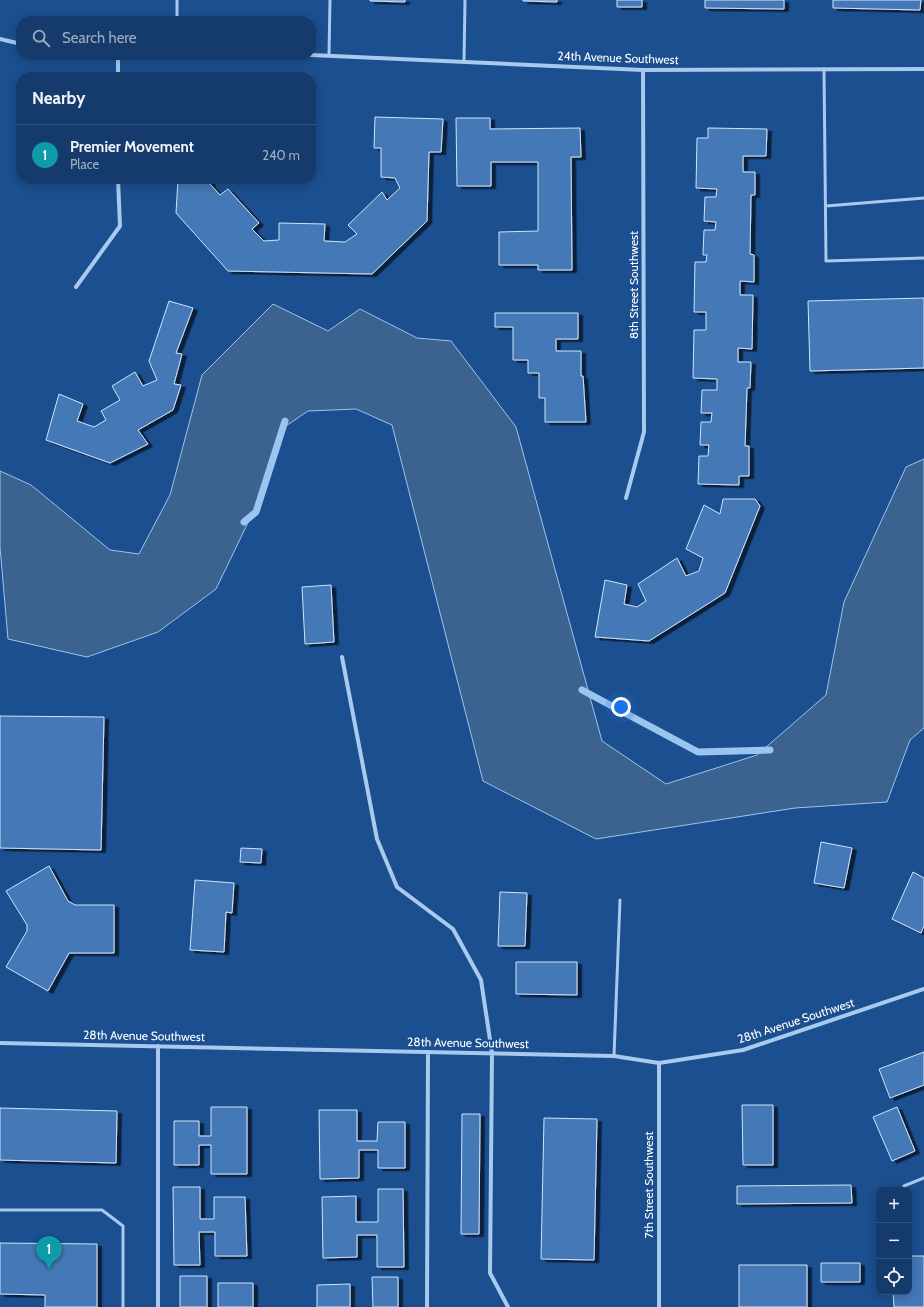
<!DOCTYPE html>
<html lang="en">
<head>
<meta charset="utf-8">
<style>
	:root { --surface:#143b6b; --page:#1d4271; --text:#f1f3f6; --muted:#9dadc1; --line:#33557e; --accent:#bca0f2 }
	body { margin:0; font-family:Cabin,sans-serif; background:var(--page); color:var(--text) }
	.controls { position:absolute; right:12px; bottom:12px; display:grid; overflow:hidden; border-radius:8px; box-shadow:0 2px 10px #0003 }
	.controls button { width:36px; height:36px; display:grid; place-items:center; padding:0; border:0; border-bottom:1px solid var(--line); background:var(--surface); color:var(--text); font:20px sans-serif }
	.you { position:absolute; left:621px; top:707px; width:14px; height:14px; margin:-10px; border:3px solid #fff; border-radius:50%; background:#1a73e8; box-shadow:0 0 0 6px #1a73e833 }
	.badge { display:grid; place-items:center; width:26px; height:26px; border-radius:50%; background:var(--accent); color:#fff; font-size:13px; font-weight:700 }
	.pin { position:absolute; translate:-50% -33px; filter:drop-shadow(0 1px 2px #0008) }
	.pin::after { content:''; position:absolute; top:21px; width:14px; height:12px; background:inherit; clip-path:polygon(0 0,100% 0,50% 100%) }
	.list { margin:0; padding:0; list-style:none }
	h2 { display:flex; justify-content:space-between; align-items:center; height:52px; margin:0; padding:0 16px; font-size:17px }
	h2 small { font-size:13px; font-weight:400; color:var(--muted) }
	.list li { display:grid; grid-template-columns:26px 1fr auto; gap:12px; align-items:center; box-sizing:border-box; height:60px; padding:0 16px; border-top:1px solid var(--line) }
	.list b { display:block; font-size:15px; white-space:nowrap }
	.list p { margin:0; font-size:13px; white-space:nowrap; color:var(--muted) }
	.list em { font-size:13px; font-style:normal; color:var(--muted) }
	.icon { flex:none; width:22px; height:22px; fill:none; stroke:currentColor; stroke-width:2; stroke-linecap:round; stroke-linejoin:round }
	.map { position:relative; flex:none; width:924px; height:1307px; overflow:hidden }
	.search { position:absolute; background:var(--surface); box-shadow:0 2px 10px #0003; left:16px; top:16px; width:300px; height:44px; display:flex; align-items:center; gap:10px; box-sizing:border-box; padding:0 14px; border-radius:16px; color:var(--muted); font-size:15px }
	.panel { position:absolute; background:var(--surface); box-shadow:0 2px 10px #0003; left:16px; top:72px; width:300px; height:112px; border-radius:16px }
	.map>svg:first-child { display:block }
	.water { fill:#3c6290; stroke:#9cc4f0 }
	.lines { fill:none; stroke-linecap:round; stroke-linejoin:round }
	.stream { stroke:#9cc4f0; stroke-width:7 }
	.building { fill:#4478b7; stroke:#cfe3fa; filter:url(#shadow) }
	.lane { stroke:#a9c9ee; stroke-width:3 }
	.street { stroke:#a9c9ee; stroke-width:4 }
	.labels { text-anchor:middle; stroke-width:4; stroke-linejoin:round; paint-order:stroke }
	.street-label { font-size:12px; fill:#fff; stroke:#1b4f8f }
</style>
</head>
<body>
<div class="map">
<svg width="924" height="1307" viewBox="0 0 924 1307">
	<defs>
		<filter id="shadow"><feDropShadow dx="4.5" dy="2.5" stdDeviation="0" flood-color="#0009"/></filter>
	</defs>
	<rect width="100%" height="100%" fill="#1b4f8f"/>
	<!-- water -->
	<path class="water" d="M273 304 328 331 360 309 417 338 451 341 516 427 602 741 666 784 757 755 826 695 844 602 906 467 924 459V728L910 740 887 802 795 808 596 839 483 781 392 425 356 409 308 411 280 430 256 506 216 589 158 632 87 657 8 639 0 547V471L31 485 110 550 139 554 170 495 202 375Z"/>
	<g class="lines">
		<!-- stream -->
		<path class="stream" d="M244 522 256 512 285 421
			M582 690 698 752 770 750"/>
	</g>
	<!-- building -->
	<path class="building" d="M370 0H405V2L370 1Z
		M523 0H557V2L523 1Z
		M617 0H642V7H617Z
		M705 0H784V9L705 8Z
		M833 0H921L920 10 833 8Z
		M375 117 443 119 441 152H429L427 221 372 274 228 271 176 213 178 179H211L210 184 220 195 228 189 259 223 252 229 264 241 279 240V223L325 224 324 241 345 242 357 234 348 225 382 192 387 200 400 188 395 178 381 177V148H374Z
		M456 118H490V129L580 128 581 157H571L572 270H538V265H499V232L538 231V162H491V186H457Z
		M708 128 767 129 766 156H743V172H755V195H751L750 254 754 255V282L740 281V295H753L752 349 738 348V362H751L750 388H747L745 446H749V476H739V485L698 484 699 456H708L709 445H700L701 422H711L712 413H701L702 390H717V379L693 378 694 330H706V312H694L695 262H706L707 255H703L704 230H715L716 222 704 221 705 197H716L717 189 696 188 697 138H708Z
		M924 298V368L810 371 808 301Z
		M169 301 193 308 176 353 182 354 174 384 181 385 173 410 138 430 148 444 110 463 46 440 59 394 83 404 77 421 94 427 106 420 101 411 120 400 112 386 135 372 143 386 157 380 149 361Z
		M495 313H578V339H556V351H581V376H583L586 422H545V398H539V373H528V360H513V327H495Z
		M723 499H755L760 506 725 593 649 641 595 637 605 580 627 585 624 604 637 607 646 601 638 584 677 558 686 576 699 571 703 558 686 549 704 505 720 514Z
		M331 585 334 642 305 644 302 587Z
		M0 716 104 717 101 850 0 848Z
		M821 842 852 848 844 888 814 883Z
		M241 848 262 849 261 863 240 862Z
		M49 866 68 901 75 905H114V953H69L48 991 6 967 27 931V925L6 891Z
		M913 872 924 878V926L921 933 892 919Z
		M195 880 234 883 232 913 226 912 224 952 190 950Z
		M500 892 527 893 525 946H498Z
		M516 962H577V995L516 994Z
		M924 1052V1085L890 1098 879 1069Z
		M742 1105H773V1165H743Z
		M211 1107H247V1174H211V1145H199V1165H174V1121H199V1136H211Z
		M897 1107 915 1151 892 1161 873 1117Z
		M0 1108 117 1111 116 1163 0 1160Z
		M319 1110H357V1141H377L378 1122H405V1168H378V1150H359V1178L320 1179Z
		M462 1114H480L479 1234H461Z
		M544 1118 597 1119 594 1260 541 1259Z
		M851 1185 852 1203 737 1204V1186Z
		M173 1187H200V1219H214V1197H245L247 1256H215V1232H199L200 1265H174Z
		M378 1189H403L404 1267H377V1235H357V1257L323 1258 322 1197 356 1196V1222H378Z
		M0 1243 97 1244V1307H45V1295L0 1294Z
		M909 1256H924V1307H894L893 1292H909Z
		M821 1263H860V1282H821Z
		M739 1265H807V1307H739Z
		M180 1276H207V1307H180Z
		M372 1277H398V1307H373Z
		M218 1283H253V1307H218Z
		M350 1284V1307H317V1285Z"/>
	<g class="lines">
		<!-- lane -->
		<path class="lane" d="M177 21V0
			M329 55 330 0
			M464 61 465 0
			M824 69 826 261 924 258
			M826 206 924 198
			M614 1056 620 900
			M904 1190V1186L924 1178
			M0 1210H102L123 1226V1307"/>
		<!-- street -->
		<path class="street" d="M0 39 21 44
			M118 55V77
			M311 55 643 70 924 69
			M76 287 120 226 118 179
			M626 498 644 432 643 70
			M342 657 377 839 397 887 453 929 481 980 492 1053 490 1273 508 1307
			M0 1043 614 1056 659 1063 743 1050 924 989
			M158 1046V1307
			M427 1307 428 1052
			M659 1307V1063"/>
	</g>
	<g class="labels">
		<!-- street labels -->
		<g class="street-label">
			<text transform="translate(618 58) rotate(2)" y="4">24th Avenue Southwest</text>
			<text transform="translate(634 285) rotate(-90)" y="4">8th Street Southwest</text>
			<text transform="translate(796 1021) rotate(-18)" y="4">28th Avenue Southwest</text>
			<text transform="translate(144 1036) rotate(1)" y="4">28th Avenue Southwest</text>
			<text transform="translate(468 1043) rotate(1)" y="4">28th Avenue Southwest</text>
			<text transform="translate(649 1185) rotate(-90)" y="4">7th Street Southwest</text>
		</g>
	</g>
</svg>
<div class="controls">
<button>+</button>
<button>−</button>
<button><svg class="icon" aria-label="locate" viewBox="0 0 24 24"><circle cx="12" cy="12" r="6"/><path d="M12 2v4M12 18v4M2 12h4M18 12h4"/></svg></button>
</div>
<div class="you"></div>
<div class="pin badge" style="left:49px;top:1269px;background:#0f9aa8">1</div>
<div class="search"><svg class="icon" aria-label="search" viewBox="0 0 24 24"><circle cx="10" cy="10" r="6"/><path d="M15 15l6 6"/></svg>Search here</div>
<section class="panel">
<h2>Nearby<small></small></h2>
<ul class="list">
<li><span class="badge" style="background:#0f9aa8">1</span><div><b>Premier Movement</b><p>Place</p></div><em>240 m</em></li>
</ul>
</section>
</div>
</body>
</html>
